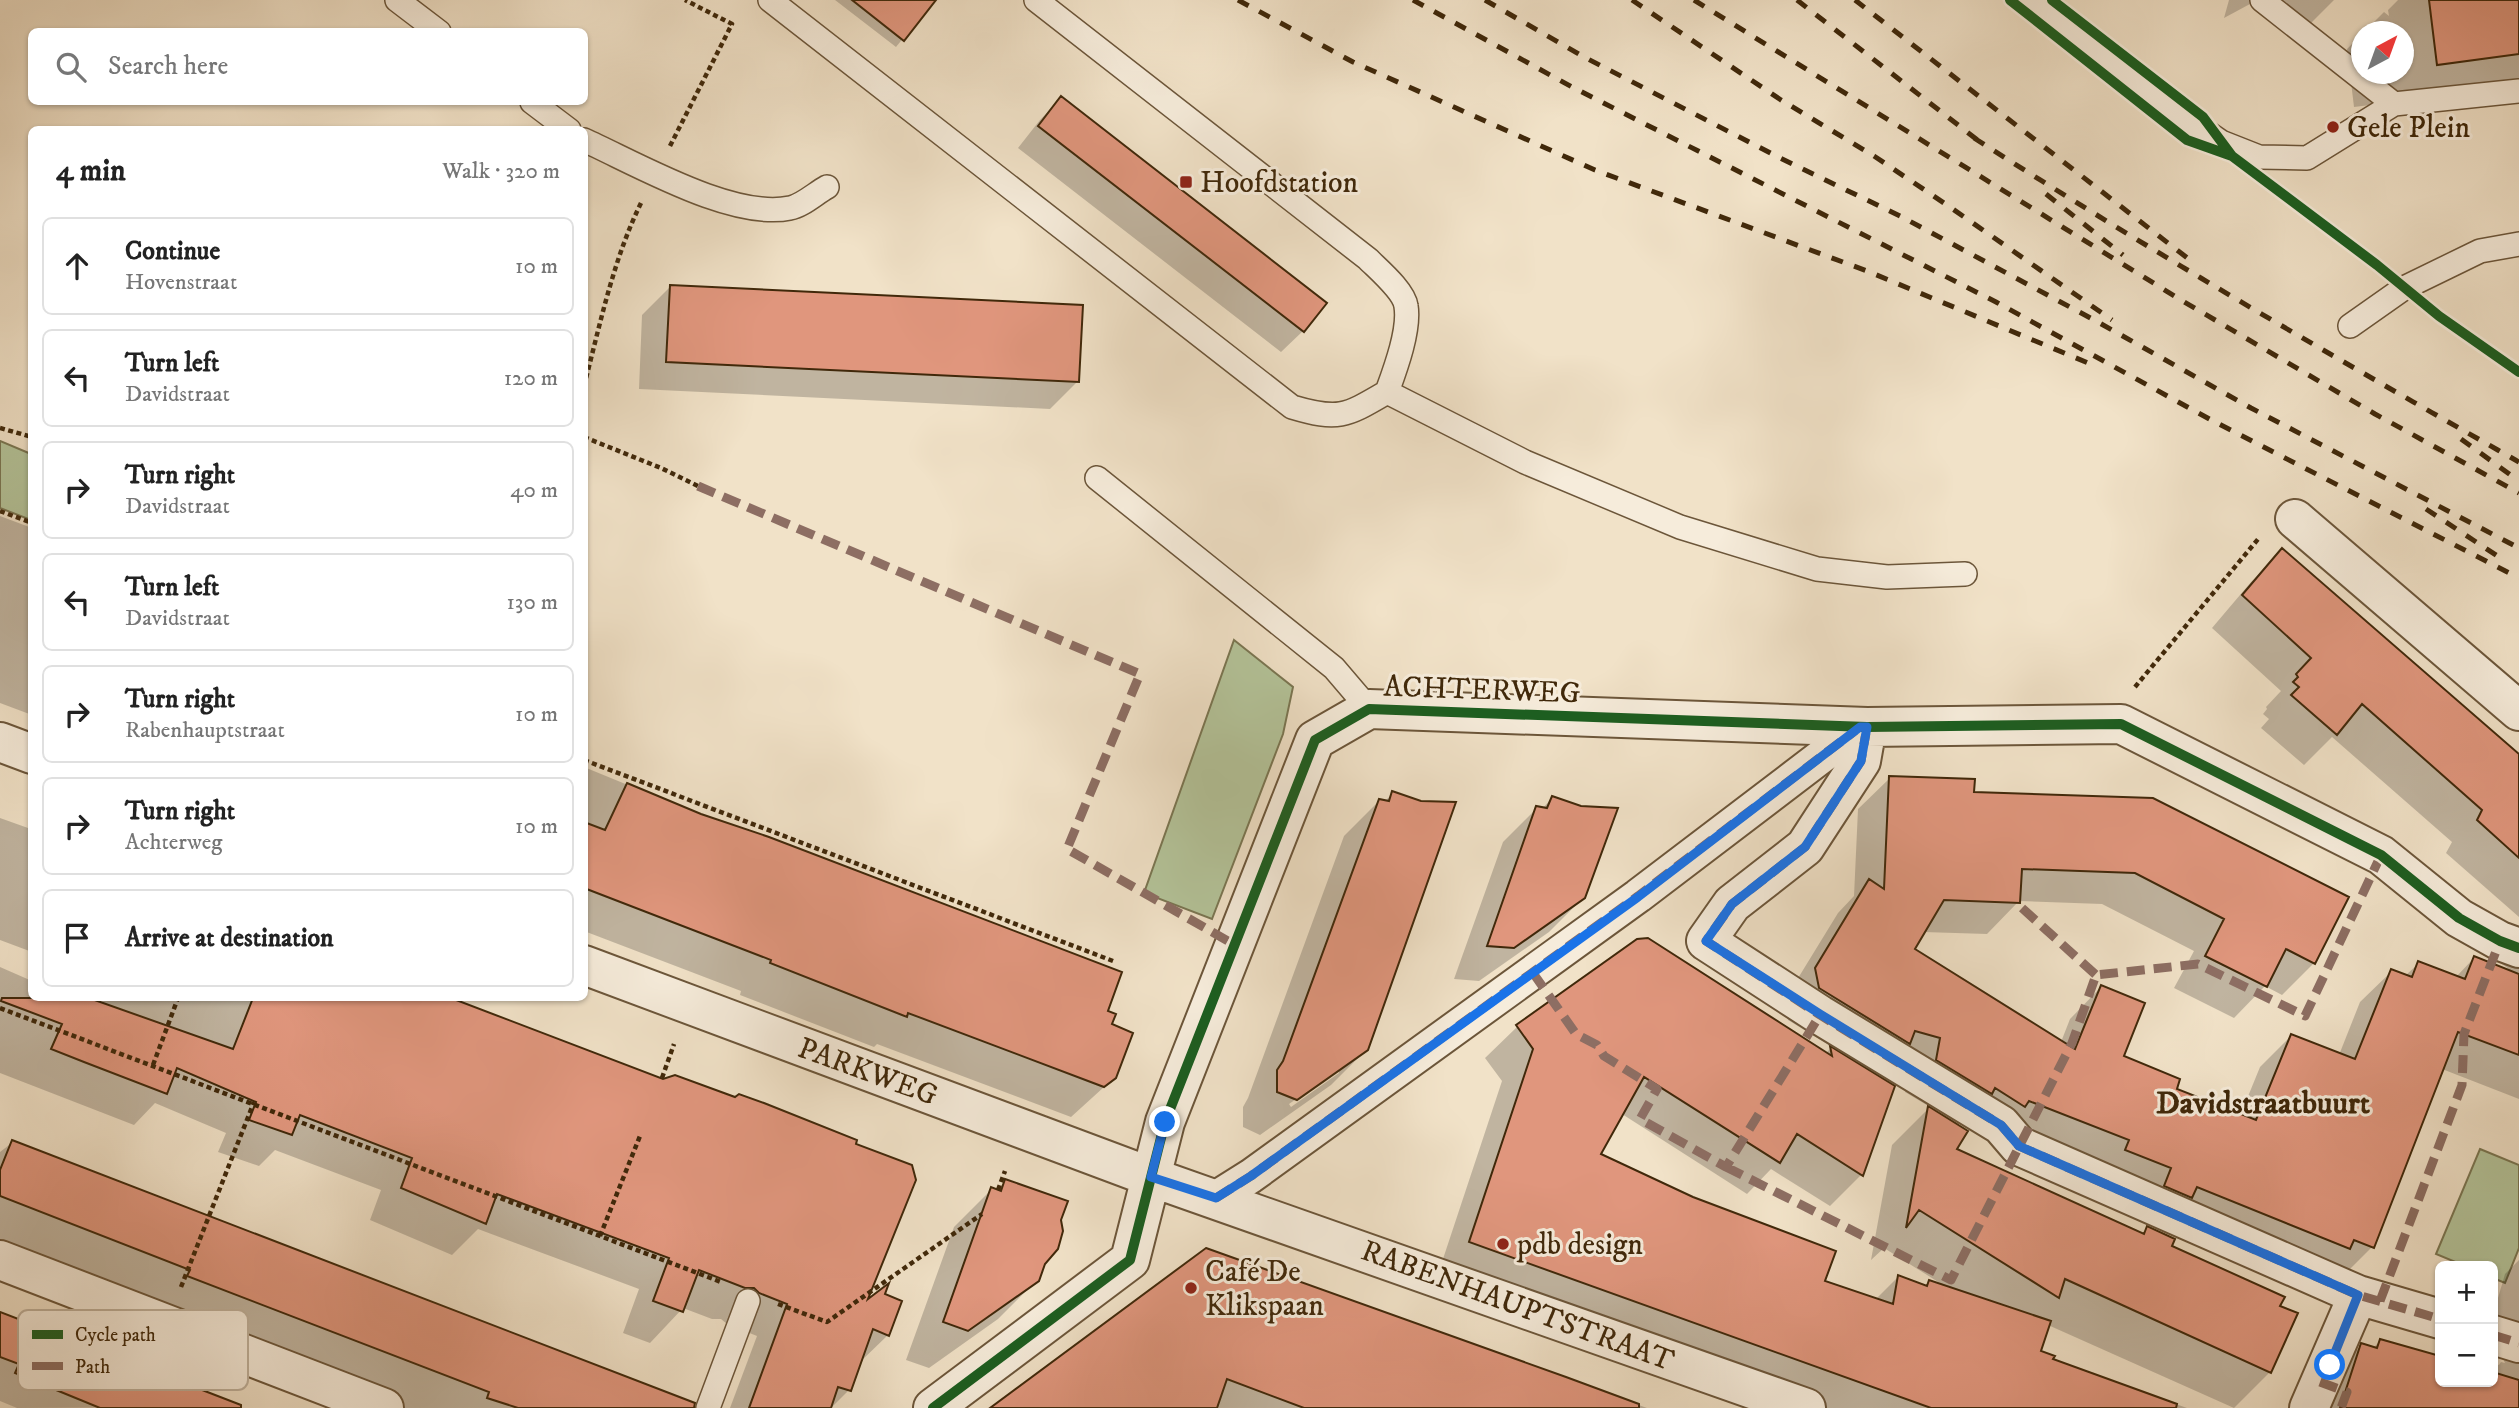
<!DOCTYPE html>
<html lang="en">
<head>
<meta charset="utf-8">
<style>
	:root { --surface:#fff; --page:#f2f2f2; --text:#222; --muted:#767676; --line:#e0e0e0 }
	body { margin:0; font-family:"IM FELL DW Pica",serif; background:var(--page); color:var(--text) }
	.controls { position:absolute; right:21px; bottom:21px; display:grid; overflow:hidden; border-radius:10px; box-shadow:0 2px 5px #0004 }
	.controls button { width:63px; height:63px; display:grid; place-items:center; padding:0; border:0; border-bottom:2px solid var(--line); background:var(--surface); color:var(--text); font:35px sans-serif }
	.compass { position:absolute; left:2351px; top:21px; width:63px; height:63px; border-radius:50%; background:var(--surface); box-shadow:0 2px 5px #0004; rotate:41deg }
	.stop { position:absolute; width:21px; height:21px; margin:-16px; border:5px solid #1a73e8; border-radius:50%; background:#fff }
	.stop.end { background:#1a73e8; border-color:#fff; box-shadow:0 2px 7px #0008 }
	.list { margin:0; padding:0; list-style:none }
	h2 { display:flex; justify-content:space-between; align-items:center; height:91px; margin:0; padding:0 28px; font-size:30px }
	h2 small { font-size:23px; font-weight:400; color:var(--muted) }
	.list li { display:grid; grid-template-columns:46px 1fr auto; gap:21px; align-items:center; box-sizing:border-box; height:98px; margin:0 14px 14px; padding:0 14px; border:2px solid var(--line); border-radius:10px }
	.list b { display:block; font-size:26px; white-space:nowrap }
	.list p { margin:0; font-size:23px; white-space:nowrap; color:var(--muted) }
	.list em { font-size:23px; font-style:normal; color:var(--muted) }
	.icon { flex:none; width:38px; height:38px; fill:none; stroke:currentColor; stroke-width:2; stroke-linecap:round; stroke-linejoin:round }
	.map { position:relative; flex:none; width:2519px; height:1408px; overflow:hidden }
	.search { position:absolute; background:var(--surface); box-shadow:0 2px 5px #0004; left:28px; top:28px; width:560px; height:77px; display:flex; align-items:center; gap:18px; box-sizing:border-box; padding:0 24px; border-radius:10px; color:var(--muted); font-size:26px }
	.panel { position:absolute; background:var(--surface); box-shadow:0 2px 5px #0004; left:28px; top:126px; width:560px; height:875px; border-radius:10px }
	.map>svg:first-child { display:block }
	.green { fill:#b4c49a; stroke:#7a7652; stroke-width:2 }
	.shadow { fill:#0003; fill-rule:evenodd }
	.building { fill:#e0967d; stroke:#40280a; stroke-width:2 }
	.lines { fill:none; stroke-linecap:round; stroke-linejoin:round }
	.service-casing { stroke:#6c563a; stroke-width:26 }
	.pedestrian-casing { stroke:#6c563a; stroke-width:37 }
	.minor-casing { stroke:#6c563a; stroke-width:42 }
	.path { stroke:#40280a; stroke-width:4.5; stroke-dasharray:5 3.5; stroke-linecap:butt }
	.service { stroke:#f6ecdb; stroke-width:23 }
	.pedestrian { stroke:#f6ecdb; stroke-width:33 }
	.minor { stroke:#f6ecdb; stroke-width:38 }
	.rail { stroke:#40280a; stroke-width:5; stroke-dasharray:12 12; stroke-linecap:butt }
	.quiet { stroke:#8d6e63; stroke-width:9; stroke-dasharray:18 9; stroke-linecap:butt }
	.cycleway-casing { stroke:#f6ecdb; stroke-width:15 }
	.cycleway { stroke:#1b5e20; stroke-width:10 }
	.route { stroke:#1a73e8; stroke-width:9 }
	.poi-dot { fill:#8f2418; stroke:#f6ecdb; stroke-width:2.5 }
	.labels { text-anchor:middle; stroke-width:6; stroke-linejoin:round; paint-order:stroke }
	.poi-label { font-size:30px; fill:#40280a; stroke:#f6ecdb; text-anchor:start }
	.street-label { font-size:30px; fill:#40280a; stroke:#f6ecdb }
	.neighbourhood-label { font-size:32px; font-weight:bold; fill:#40280a; stroke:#f6ecdb }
	.key { fill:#f6ecdb; stroke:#bfb19c; stroke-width:2 }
	.key-label { font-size:19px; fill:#40280a }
</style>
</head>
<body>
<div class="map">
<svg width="2519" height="1408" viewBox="0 0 2519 1408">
	<rect width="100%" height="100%" fill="#f1e2c8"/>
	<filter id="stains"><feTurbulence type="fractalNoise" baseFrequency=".00286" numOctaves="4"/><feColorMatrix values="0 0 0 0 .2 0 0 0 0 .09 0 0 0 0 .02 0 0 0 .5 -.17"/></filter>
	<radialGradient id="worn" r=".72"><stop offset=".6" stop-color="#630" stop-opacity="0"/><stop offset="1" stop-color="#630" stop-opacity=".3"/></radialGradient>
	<!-- green -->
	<path class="green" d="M0 441 31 454V520L0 508Z
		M1234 640 1293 687 1283 734 1212 919 1144 893Z
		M2480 1149 2519 1165V1248L2505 1283 2493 1278V1266H2465L2436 1254Z"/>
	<!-- shadow -->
	<path class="shadow" d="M835 0H934L896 47Z
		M2229 0H2334L2295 39 2250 4 2224 18Z
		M2398 0H2519V87L2354 107 2347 49 2362 34V74H2404V32H2364L2384 12 2389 16 2388 10Z
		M1061 98 1303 331 1281 352 1018 148 1040 120Z
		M670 287 1078 381 1050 409 639 389 642 315Z
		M0 516 32 528V715L0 703Z
		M2283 551 2519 756V917L2446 853 2452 842 2332 737 2304 765 2261 728 2269 719 2263 714 2267 709 2266 707 2281 691 2212 628 2251 582Z
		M584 767 701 815 1106 1012 1109 1025 1115 1077 1071 1117 877 1044 874 1047 740 995 741 991 584 931Z
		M1890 778 1973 794 2153 800 2314 963 2282 995 2265 986 2234 1018 2174 988 2194 951 2102 904 2019 901 1987 934 1923 932 1912 950 2061 1042 2070 1019 2101 987 2121 1057 2175 1090 2240 1116 2260 1067 2291 1036 2339 1055 2360 1002 2392 971 2405 976 2419 963 2456 977 2474 958 2509 969 2495 959 2519 933V1099L2442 1069 2372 1247 2341 1278 2169 1220 2159 1229 2133 1217 2140 1200 1964 1119 1957 1126 1955 1150 2141 1234 2148 1228 2170 1247 2278 1306 2270 1372 2234 1408 2048 1325 2039 1352 2051 1360 2187 1408H1814L1438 1274 1502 1081 1485 1058 1517 1027 1638 940 1825 1054 1832 1047 1788 1020 1784 1001 1838 913 1854 896 1858 809ZM1888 1063 1909 1069 1905 1092 1930 1107 1892 1145 1871 1260 1884 1248 1943 1285 1930 1282 1925 1287 1898 1277 1875 1300 1823 1283 1598 1155 1622 1114 1747 1194 1771 1169 1830 1206 1861 1175 1875 1076Z
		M1393 793 1367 1049 1331 1085 1260 1135 1243 1127V1107L1248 1098 1344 836 1379 801 1384 802ZM1339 1069V1073L1291 1107 1289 1104Z
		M1552 798 1584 897 1549 932 1479 981 1454 979 1503 842 1537 808 1542 809Z
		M0 818 28 828 32 826V952L0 940Z
		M0 967 32 981V998H71L99 1009 104 998H446L663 1081 864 1304 883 1295 888 1335 858 1364 849 1390 831 1408H730L757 1336 727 1324 721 1319H712L683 1308 650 1343 623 1333 639 1289 478 1229 452 1255 370 1220 381 1190 275 1150 259 1166 218 1152 226 1133 155 1103 134 1125 0 1073Z
		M13 1142 645 1408H401L0 1246V1152Z
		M1006 1181 1043 1263 1037 1280 998 1319 929 1368 906 1360 954 1227 992 1189 995 1191Z
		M1206 1250 1647 1408H993Z
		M2519 1260V1408H2320L2330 1376 2362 1345 2373 1348 2380 1341 2440 1358V1382H2493V1363L2499 1365 2501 1362 2505 1363 2503 1359 2493 1354V1315L2505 1274Z
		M0 1313 242 1407 17 1408 0 1401Z"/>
	<!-- building -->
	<path class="building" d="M852 0H936L904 41Z
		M2429 0H2519V54L2437 65Z
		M1061 96 1327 303 1304 332 1038 126Z
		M670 285 1083 305 1079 382 666 362Z
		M2282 548 2519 754V858L2477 820 2482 810 2362 704 2337 735 2291 695 2299 687 2293 682 2298 677 2296 674 2311 658 2242 595Z
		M1889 776 1975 779 1974 792 2153 798 2349 897 2315 964 2286 949 2267 987 2205 956 2224 919 2135 873 2022 869 2020 903 1944 900 1915 949 2075 1049 2101 985 2145 1003 2124 1056 2180 1079 2177 1089 2256 1120 2291 1034 2355 1059 2391 969 2412 977 2418 961 2465 979 2474 956 2519 974V1055L2458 1032 2374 1248 2354 1240 2350 1249 2197 1187 2192 1198 2164 1186 2171 1168 2125 1150 2129 1140 2029 1101 2025 1107 1995 1088 1992 1094 1936 1060 1940 1038 1915 1031 1910 1044 1819 988 1815 968 1869 879 1884 889Z
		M627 783 701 814 769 837 1122 972 1108 1011 1116 1014 1112 1024 1133 1033 1116 1078 1104 1087 908 1013 907 1017 770 963 771 960 584 888V822L605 830Z
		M1392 791 1421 801 1456 802 1368 1050 1297 1100 1277 1092V1070L1283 1061 1379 799 1389 801Z
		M1552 796 1581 806 1618 808 1585 898 1514 948 1487 946 1536 806 1547 808Z
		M1648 938 1832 1056 1830 1046 1895 1086 1863 1176 1797 1134 1780 1163 1644 1077 1601 1154 1693 1197 1836 1251 1825 1281 1893 1304 1898 1275 1927 1286 1929 1280 2051 1321 2041 1351 2055 1356 2053 1359 2177 1404 2176 1408H1931L1469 1242 1533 1049 1516 1025 1637 939Z
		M2 998H89L233 1049 253 998H451L663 1079 675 1075 735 1097 739 1094 764 1103 857 1140 856 1144 912 1165 916 1180 868 1299 889 1283 885 1294 902 1301 889 1336 873 1329 851 1391 838 1387 831 1408H749L787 1304 759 1293 754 1288H745L699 1270 683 1312 653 1301 669 1258 497 1194 486 1224 401 1188 412 1158 300 1115 292 1135 249 1120 256 1102 177 1068 167 1094 84 1062 51 1049 62 1024 1 1001Z
		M1928 1106 1968 1131 1957 1149 2144 1234 2147 1226 2175 1239 2172 1246 2285 1297 2280 1306 2298 1313 2271 1373 2065 1279 2059 1298 1919 1210 1906 1228Z
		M12 1140 695 1403 694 1408H518L487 1398 489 1392 187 1276 190 1270 0 1196V1170Z
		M1005 1179 1068 1201 1061 1220 1063 1231 1058 1249 1045 1264 1039 1281 968 1331 943 1322 991 1187 1001 1191Z
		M1206 1248 1566 1377 1639 1404V1408H1304L1227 1379 1217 1408H990Z
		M0 1312 241 1405V1408H100L61 1392 15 1373 19 1364 0 1357Z
		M2380 1339 2440 1356V1382H2493V1372L2519 1380V1408H2340L2361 1343 2377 1348Z"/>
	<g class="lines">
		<!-- service casing -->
		<g class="service-casing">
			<path id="service" d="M397 0 439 32
				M770 0 1292 407C1339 421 1346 416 1387 392 1395 370 1410 330 1406 306 1404 291 1379 270 1368 259L1036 0
				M2031 0 2163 102 2221 142 2259 157 2307 158 2394 104
				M2262 0 2394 104 2519 91
				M532 102 569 130
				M584 140C637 164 733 220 790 208 802 206 816 193 827 187
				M2350 326 2404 288 2480 251 2519 244
				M1387 392 1525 462 1680 527 1817 569 1887 577 1965 574
				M1097 478 1334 668 1369 709
				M708 1408 748 1301"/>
		</g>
		<!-- pedestrian casing -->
		<g class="pedestrian-casing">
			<path id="pedestrian" d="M1216 1198 1251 1176 1638 896 1860 727"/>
		</g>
		<!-- minor casing -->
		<g class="minor-casing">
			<path id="minor" d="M2295 519 2519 711
				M1867 727 1861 761 1805 847 1732 904 1706 941 1820 1015 2001 1125 2019 1146 2358 1295 2440 1319
				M0 742 32 754
				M584 965 1151 1177 1806 1408
				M0 1260 384 1408
				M2493 1335 2519 1343
				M933 1408 1130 1260 1165 1122 1315 740 1369 709 1867 727 2121 724 2381 855 2459 918 2500 941 2519 948
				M2309 1408 2358 1295"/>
		</g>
		<!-- path -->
		<path class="path" d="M670 146 732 24 685 0
			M584 386C600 325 613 260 641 203
			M0 428 32 437
			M584 437 661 468 698 486
			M0 511 32 523
			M2135 687 2259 538
			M584 760 1113 961
			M0 1008 721 1282
			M153 1065 178 998
			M662 1078 674 1044
			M998 1190 1005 1171
			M600 1236 640 1136
			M181 1287 254 1102
			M778 1304 827 1322 982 1214"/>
		<!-- service -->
		<use href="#service" class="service"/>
		<!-- pedestrian -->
		<use href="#pedestrian" class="pedestrian"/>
		<!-- minor -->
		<use href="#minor" class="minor"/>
		<!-- rail -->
		<path class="rail" d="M1238 0 1353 62 1595 170 1867 271 2093 365
			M1413 0 1574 88 1996 302 2213 421 2519 578
			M1485 0 1584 57 1780 158 1900 216 2096 321 2251 408 2519 548
			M1632 0 1781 100 1874 156 1947 205 2112 320
			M1694 0 2181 300 2375 414 2519 493
			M1797 0 1980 142
			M1855 0 2195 264
			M1974 138C2152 252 2335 358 2519 462
			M2046 194 2123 255
			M2461 439 2519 481
			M2426 509 2502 559"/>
		<!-- quiet -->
		<path class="quiet" d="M698 486 1140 674 1067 849 1235 945
			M1867 727 1861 761 1805 847 1732 904 1706 941 1820 1015 2001 1125 2019 1146 2358 1295 2440 1319
			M2022 908 2096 975
			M1533 973 1576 1034 1597 1045 1604 1056 1657 1089 1640 1119 1726 1167 1820 1015
			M1726 1167 1951 1280 2072 1043 2096 975 2198 964 2305 1016 2381 855
			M1216 1198 1251 1176 1638 896 1860 727
			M2380 1301 2462 1085 2464 1034 2500 941
			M2493 1335 2519 1343
			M2320 1382 2347 1392 2341 1408"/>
		<!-- cycleway casing -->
		<g class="cycleway-casing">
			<path id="cycleway" d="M2010 0 2187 140 2232 156 2377 265 2439 316 2519 372
				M2052 0 2203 117 2232 156
				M933 1408 1130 1260 1165 1122 1315 740 1369 709 1867 727 2121 724 2381 855 2459 918 2500 941 2519 948"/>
		</g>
		<!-- cycleway -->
		<use href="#cycleway" class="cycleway"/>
	</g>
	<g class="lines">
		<!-- route -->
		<path class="route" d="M1165 1122 1151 1177 1216 1198 1251 1176 1638 897 1860 727H1867L1861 761 1805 847 1732 904 1706 941 1820 1014 2001 1125 2019 1146 2358 1295 2330 1365"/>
	</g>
	<!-- markers -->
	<g class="poi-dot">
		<circle cx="2333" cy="127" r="7"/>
		<rect x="1179" y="175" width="14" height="14" rx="3.5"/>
		<circle cx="1503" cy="1244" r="7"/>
		<circle cx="1191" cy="1288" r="7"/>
	</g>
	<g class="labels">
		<!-- poi labels -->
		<g class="poi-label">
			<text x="2347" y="137">Gele Plein</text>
			<text x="1200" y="192">Hoofdstation</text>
			<text x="1517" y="1254">pdb design</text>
			<text x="1205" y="1281">Café De<tspan x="1205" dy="34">Klikspaan</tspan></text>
		</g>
		<!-- street labels -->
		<g class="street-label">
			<text transform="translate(1482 689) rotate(2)" y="10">ACHTERWEG</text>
			<text transform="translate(868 1071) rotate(20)" y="10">PARKWEG</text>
			<text transform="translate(1518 1305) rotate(20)" y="10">RABENHAUPTSTRAAT</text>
		</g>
		<!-- neighbourhood labels -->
		<g class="neighbourhood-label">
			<text x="2263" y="1113">Davidstraatbuurt</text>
		</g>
	</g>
	<!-- legend -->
	<rect x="18" y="1310" width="230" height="80" rx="10" class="key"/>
	<rect x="32" y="1330" width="31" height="9" fill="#1b5e20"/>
	<rect x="32" y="1362" width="31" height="8" fill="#8d6e63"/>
	<g class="key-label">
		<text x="75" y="1341">Cycle path</text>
		<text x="75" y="1373">Path</text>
	</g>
	<rect width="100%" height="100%" filter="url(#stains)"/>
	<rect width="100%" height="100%" fill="url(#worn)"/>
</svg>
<div class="controls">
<button>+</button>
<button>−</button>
</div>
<svg class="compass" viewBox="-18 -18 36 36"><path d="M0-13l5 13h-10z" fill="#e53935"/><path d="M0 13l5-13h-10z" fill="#767676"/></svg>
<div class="stop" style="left:2330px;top:1365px"></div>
<div class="stop end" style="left:1165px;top:1122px"></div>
<div class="search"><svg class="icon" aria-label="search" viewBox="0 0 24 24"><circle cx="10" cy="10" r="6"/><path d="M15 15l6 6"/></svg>Search here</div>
<section class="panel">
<h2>4 min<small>Walk · 320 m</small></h2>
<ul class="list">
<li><svg class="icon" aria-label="ahead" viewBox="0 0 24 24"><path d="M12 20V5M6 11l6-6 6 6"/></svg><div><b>Continue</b><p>Hovenstraat</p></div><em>10 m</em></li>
<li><svg class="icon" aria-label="left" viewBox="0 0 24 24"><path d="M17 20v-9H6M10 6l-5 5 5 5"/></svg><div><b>Turn left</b><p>Davidstraat</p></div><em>120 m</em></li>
<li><svg class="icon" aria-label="right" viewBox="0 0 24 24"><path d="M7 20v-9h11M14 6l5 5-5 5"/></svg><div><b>Turn right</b><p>Davidstraat</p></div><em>40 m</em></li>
<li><svg class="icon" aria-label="left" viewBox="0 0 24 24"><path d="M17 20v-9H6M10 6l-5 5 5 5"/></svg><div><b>Turn left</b><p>Davidstraat</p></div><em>130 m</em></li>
<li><svg class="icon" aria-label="right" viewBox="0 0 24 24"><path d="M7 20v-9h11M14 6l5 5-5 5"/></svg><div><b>Turn right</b><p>Rabenhauptstraat</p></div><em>10 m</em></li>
<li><svg class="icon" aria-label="right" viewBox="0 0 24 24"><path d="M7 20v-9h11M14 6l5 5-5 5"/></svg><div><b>Turn right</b><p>Achterweg</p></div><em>10 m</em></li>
<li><svg class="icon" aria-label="arrive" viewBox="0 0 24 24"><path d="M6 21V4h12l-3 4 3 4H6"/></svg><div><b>Arrive at destination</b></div></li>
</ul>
</section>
</div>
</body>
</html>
